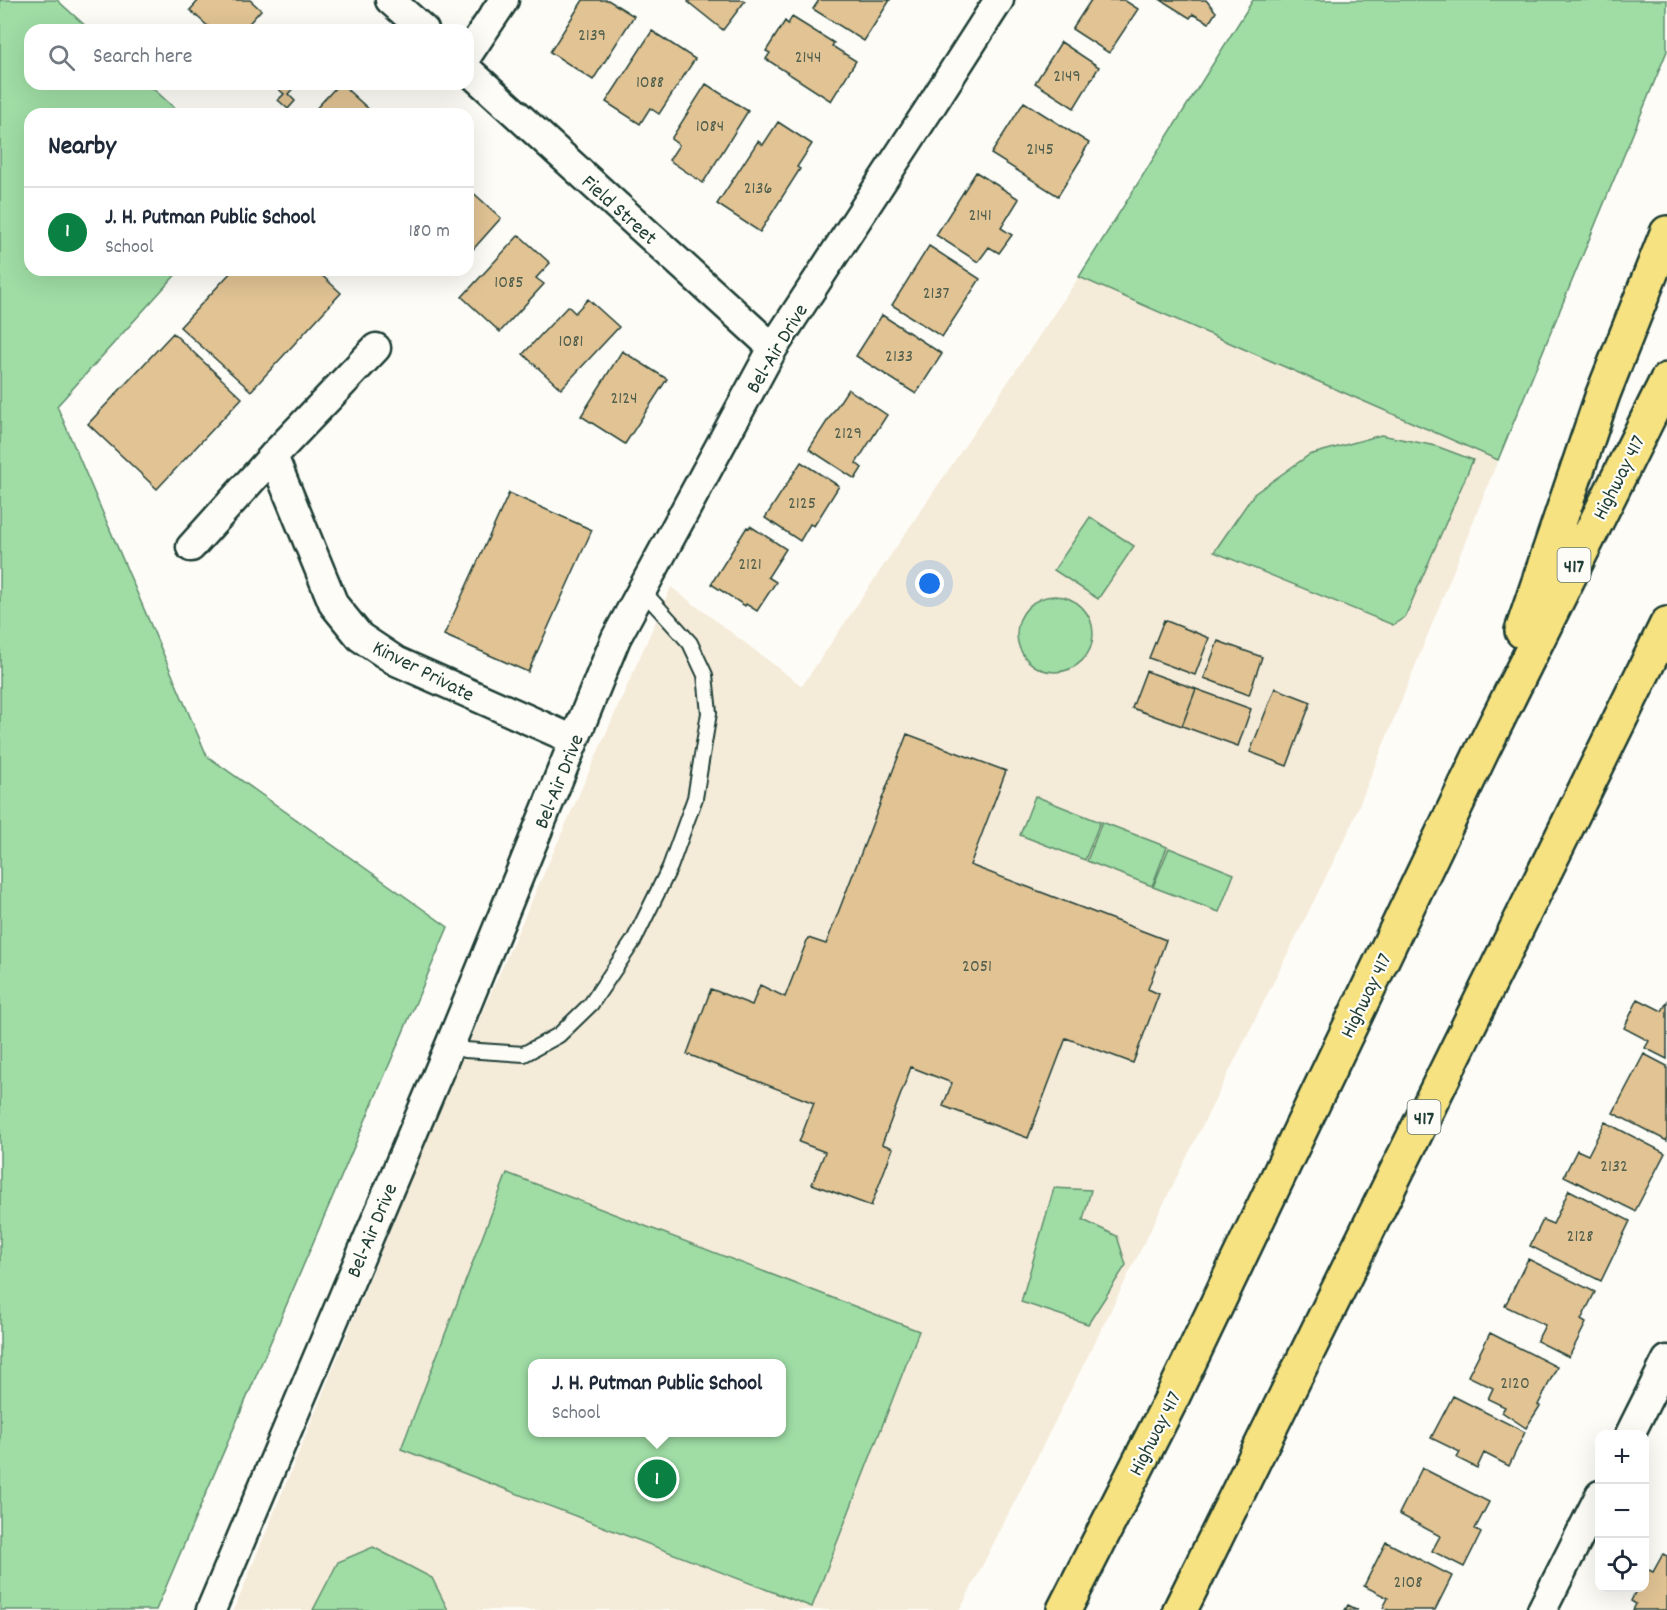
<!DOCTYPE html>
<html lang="en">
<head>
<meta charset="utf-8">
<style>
	:root { --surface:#fff; --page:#f6f6f7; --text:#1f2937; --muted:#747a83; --line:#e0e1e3; --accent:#0b8043 }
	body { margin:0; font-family:Dekko,sans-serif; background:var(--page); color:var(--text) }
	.controls { position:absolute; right:18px; bottom:18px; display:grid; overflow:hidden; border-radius:12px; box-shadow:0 6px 24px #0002 }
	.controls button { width:54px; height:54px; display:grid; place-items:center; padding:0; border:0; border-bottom:2px solid var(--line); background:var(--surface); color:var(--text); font:30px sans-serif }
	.you { position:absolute; left:930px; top:584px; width:21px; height:21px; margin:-15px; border:4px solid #fff; border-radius:50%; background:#1a73e8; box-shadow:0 0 0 9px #1a73e833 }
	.badge { display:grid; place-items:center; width:39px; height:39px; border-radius:50%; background:var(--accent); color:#fff; font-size:20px; font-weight:700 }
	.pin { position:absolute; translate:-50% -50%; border:3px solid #fff; box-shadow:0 2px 6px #0006 }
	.popup { position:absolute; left:528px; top:1359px; width:258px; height:78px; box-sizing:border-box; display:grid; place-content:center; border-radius:12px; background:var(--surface); filter:drop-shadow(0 2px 4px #0005); font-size:20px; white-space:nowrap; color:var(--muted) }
	.popup b { font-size:22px; color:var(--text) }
	.popup::after { content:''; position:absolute; left:50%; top:100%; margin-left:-12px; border:12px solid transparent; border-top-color:var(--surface) }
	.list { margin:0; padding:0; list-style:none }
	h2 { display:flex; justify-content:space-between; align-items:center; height:78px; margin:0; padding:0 24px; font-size:26px }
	h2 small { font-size:20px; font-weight:400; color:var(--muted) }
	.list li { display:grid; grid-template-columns:39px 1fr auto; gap:18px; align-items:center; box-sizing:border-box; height:90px; padding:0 24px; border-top:2px solid var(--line) }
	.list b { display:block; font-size:22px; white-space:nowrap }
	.list p { margin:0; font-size:20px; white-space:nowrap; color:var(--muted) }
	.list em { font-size:20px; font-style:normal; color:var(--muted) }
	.icon { flex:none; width:33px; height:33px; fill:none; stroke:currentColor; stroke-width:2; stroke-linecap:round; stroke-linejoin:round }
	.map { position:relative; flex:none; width:1667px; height:1610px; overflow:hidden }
	.search { position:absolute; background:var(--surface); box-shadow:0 6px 24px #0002; left:24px; top:24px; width:450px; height:66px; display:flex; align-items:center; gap:15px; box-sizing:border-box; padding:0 21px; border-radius:18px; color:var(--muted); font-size:22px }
	.panel { position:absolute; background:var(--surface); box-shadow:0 6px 24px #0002; left:24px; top:108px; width:450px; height:168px; border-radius:18px }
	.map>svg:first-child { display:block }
	.built { fill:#f5ebd9; fill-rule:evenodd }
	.green { fill:#9fdda5; stroke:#5f8d6c; stroke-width:1.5; fill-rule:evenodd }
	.building { fill:#e1c394; stroke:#1f3d34; stroke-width:1.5 }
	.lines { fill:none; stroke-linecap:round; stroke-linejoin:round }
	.service-casing { stroke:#1f3d34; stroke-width:18 }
	.minor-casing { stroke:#1f3d34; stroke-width:33 }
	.motorway-casing { stroke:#1f3d34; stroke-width:38 }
	.service { stroke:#fdfcf7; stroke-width:14 }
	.minor { stroke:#fdfcf7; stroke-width:28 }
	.motorway { stroke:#f7e281; stroke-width:33 }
	.labels { text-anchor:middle; stroke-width:4.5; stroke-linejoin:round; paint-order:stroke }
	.number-label { font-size:18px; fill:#505e4c }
	.shield { fill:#fdfcf7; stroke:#62766e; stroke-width:1.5 }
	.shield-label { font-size:20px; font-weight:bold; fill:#1f3d34 }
	.street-label { font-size:21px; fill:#1f3d34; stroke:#fdfcf7 }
</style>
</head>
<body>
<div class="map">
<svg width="1667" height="1610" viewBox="0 0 1667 1610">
	<rect width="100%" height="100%" fill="#fdfcf7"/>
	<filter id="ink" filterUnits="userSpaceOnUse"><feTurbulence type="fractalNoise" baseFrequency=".0167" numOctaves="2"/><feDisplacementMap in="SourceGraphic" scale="12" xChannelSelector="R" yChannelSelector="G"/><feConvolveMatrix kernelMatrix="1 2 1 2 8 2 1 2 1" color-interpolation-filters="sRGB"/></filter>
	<g filter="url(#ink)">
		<!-- built -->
		<path class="built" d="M1079 277 1498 460 1350 828 1092 1348 960 1610H234L442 1103 671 587 802 686ZM532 1364H782V1432H532Z"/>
		<!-- green -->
		<path class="green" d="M0 0H57L90 30H30V84H148L181 114H30V270H180L57 406 207 756 448 927 156 1610H0Z
			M1253 0H1667V51L1498 460 1079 277Z
			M1381 435 1436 446 1473 460 1405 617 1393 625 1214 552 1254 494 1309 455Z
			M1090 517 1134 546 1098 599 1054 570Z
			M1017 634a38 38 0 1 1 76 0a38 38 0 1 1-76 0Z
			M1035 796 1100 822 1085 860 1020 835Z
			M1102 822 1167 847 1152 886 1087 861Z
			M1169 848 1234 874 1219 912 1153 887Z
			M507 1173 919 1331 812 1607 401 1449ZM532 1364H782V1432H532Z
			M1054 1188 1091 1190 1083 1220 1117 1236 1126 1265 1088 1324 1021 1302Z
			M373 1547 432 1578 448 1610H313L338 1562Z"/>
		<!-- building -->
		<path class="building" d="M199 0H250L261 10 243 30H212L190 10Z
			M583 0H608L634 16 593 80 550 52Z
			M690 0H743L745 1 723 30 688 2Z
			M819 0H890L864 41 813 9Z
			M1091 0H1124L1138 9 1109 53 1072 29Z
			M1161 0H1206L1216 12 1209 23 1193 14 1190 18Z
			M792 17 834 43 832 46 856 61 831 101 766 59 770 53 766 51 785 21 788 24Z
			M652 31 695 59 659 114 650 108 640 124 606 102Z
			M1061 42 1099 67 1074 108 1035 83Z
			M273 84H297L288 94 295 101 288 109 278 100 284 94Z
			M339 84H341L374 114H311Z
			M706 84 748 111 703 183 669 160 679 145 671 139Z
			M1024 102 1089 143 1083 153 1084 154 1058 196 991 154Z
			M778 122 812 144 797 167 800 169 760 232 717 204 758 141 763 145Z
			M976 172 1019 199 1001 228 1012 235 999 253 989 247 978 262 936 235Z
			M468 188 501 218 468 255Z
			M519 235 550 263 536 278 544 284 500 332 462 297Z
			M929 246 980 279 942 337 892 305Z
			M233 270H316L341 293 251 391 180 327Z
			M588 299 619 327 561 389 523 354 568 306 575 313Z
			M882 315 942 354 916 394 856 356Z
			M173 333 242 398 157 489 88 424Z
			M622 351 667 379 625 444 581 416Z
			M848 389 887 415 856 463 862 468 855 479 809 449Z
			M801 462 839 486 814 526 810 524 800 541 765 518Z
			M509 493 592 530 528 672 444 635Z
			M750 526 786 549 768 577 776 582 757 611 746 604 745 606 711 584 747 527 749 528Z
			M1164 620 1209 638 1195 675 1149 658Z
			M1218 641 1262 657 1249 695 1204 678Z
			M1146 671 1196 689 1182 726 1132 708Z
			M1275 688 1311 702 1287 766 1250 752Z
			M1196 689 1251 709 1238 746 1182 726Z
			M907 734 1006 771 970 865 1166 940 1148 989 1159 994 1133 1063 1066 1038 1028 1138 943 1106 952 1083 911 1067 882 1144 893 1148 871 1206 812 1184 825 1152 799 1142 814 1103 687 1054 711 989 752 1005 760 985 785 997 808 938 826 944Z
			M1638 999 1662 1011 1667 1002V1059L1645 1048 1649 1041 1624 1028Z
			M1644 1054 1667 1066V1141L1613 1113Z
			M1605 1122 1665 1153 1635 1211 1564 1176 1577 1150 1588 1155Z
			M1569 1190 1630 1221 1601 1281 1530 1246 1543 1220 1553 1224Z
			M1528 1259 1595 1292 1581 1320 1586 1323 1569 1357 1537 1341 1545 1325 1505 1306Z
			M1490 1333 1557 1367 1538 1405 1540 1406 1526 1428 1502 1412 1505 1407 1488 1399 1493 1388 1468 1376Z
			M1453 1396 1525 1432 1509 1466 1484 1453 1477 1468 1457 1458 1460 1452 1431 1438Z
			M1422 1468 1489 1502 1475 1529 1481 1533 1464 1567 1432 1551 1440 1536 1399 1514Z
			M1386 1542 1452 1576 1435 1610H1389L1383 1608 1388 1598 1364 1586Z
			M1663 1554 1667 1556V1610H1633L1636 1604 1631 1601 1637 1588H1644V1573L1647 1569 1653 1572Z
			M1348 1605 1358 1610H1345Z"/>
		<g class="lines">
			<!-- service casing -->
			<g class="service-casing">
				<path id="service" d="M450 1045 465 1050 524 1054 559 1035 591 1004 634 940 670 867 695 798 709 713 705 675 690 643 642 590"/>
			</g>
			<!-- minor casing -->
			<g class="minor-casing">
				<path id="minor" d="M390 0 424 30
					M468 54 504 0
					M468 70 773 348
					M273 456 334 605 360 637 396 661 574 740
					M191 547 273 456 376 348
					M1630 1434 1667 1360
					M211 1610 450 1045 616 638 773 348 933 103 999 0
					M1542 1610 1600 1495"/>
			</g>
			<!-- motorway casing -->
			<g class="motorway-casing">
				<path id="motorway" d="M1522 631 1603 394 1667 233
					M1064 1610 1171 1400 1482 751 1667 380
					M1180 1610 1667 624"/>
			</g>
			<!-- service -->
			<use href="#service" class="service"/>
			<!-- minor -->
			<use href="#minor" class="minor"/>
			<!-- motorway -->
			<use href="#motorway" class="motorway"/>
		</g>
	</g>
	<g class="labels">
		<!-- number labels -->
		<g class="number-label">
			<text x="592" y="40">2139</text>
			<text x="808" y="62">2144</text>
			<text x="1067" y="81">2149</text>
			<text x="650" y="87">1088</text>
			<text x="710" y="131">1084</text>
			<text x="1040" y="154">2145</text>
			<text x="758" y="193">2136</text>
			<text x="980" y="220">2141</text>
			<text x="509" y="287">1085</text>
			<text x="936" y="298">2137</text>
			<text x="571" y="346">1081</text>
			<text x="899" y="361">2133</text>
			<text x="624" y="403">2124</text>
			<text x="848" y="438">2129</text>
			<text x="802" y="508">2125</text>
			<text x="750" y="569">2121</text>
			<text x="977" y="971">2051</text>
			<text x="1614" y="1171">2132</text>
			<text x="1580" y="1241">2128</text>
			<text x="1515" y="1388">2120</text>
			<text x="1408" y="1587">2108</text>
		</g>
		<!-- shield labels -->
		<g class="shield">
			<rect x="1557.5" y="548" width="33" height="34" rx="4.5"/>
			<rect x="1407.5" y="1100" width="33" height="34" rx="4.5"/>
		</g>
		<g class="shield-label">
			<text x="1574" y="572">417</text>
			<text x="1424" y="1124">417</text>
		</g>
		<!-- street labels -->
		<g class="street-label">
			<text transform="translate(620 209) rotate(42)" y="7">Field Street</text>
			<text transform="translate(776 348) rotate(-59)" y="7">Bel-Air Drive</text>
			<text transform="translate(1618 477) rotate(-63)" y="7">Highway 417</text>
			<text transform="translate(424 670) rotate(27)" y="7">Kinver Private</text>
			<text transform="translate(558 781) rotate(-68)" y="7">Bel-Air Drive</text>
			<text transform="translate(1365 995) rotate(-64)" y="7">Highway 417</text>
			<text transform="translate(371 1230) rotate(-67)" y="7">Bel-Air Drive</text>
			<text transform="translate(1154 1433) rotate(-63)" y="7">Highway 417</text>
		</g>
	</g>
</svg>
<div class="controls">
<button>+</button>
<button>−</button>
<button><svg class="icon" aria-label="locate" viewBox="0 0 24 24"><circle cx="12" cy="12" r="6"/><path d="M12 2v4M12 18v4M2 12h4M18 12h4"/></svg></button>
</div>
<div class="you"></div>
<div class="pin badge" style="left:657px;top:1479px">1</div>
<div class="popup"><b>J. H. Putman Public School</b>School</div>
<div class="search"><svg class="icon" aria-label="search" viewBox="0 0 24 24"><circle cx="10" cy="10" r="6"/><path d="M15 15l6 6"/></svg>Search here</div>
<section class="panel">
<h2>Nearby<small></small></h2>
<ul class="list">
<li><span class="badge">1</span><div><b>J. H. Putman Public School</b><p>School</p></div><em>180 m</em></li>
</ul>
</section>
</div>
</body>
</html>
